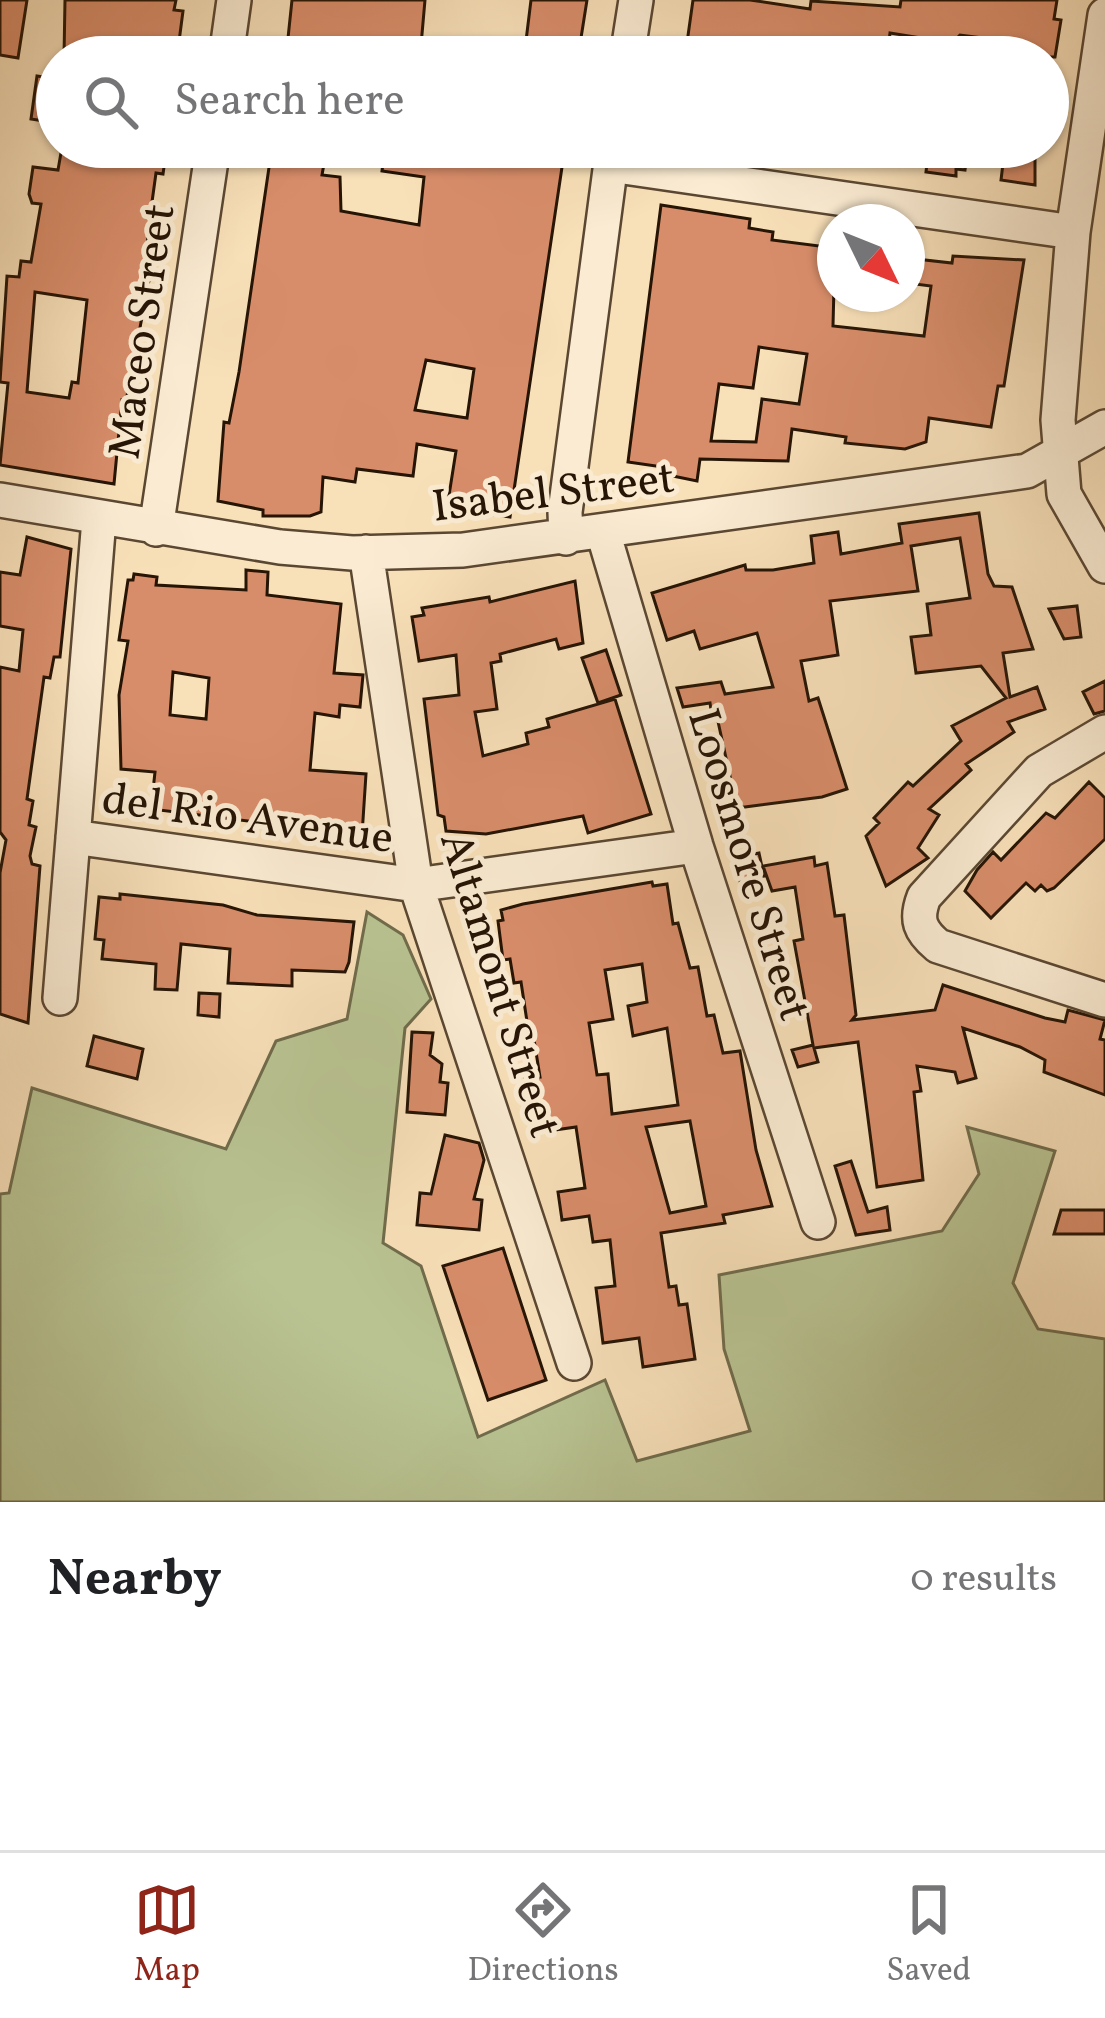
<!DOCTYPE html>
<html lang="en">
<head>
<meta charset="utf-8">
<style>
	:root { --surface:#fff; --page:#f6f6f6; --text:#202124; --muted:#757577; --line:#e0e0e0; --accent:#8f2418 }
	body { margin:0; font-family:Vollkorn,serif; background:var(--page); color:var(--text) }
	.compass { position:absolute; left:817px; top:204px; width:108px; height:108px; border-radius:50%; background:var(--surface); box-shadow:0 3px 9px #0004; rotate:133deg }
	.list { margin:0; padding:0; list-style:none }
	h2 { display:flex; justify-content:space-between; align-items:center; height:156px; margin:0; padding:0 48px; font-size:51px }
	h2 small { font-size:39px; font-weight:400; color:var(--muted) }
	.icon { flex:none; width:66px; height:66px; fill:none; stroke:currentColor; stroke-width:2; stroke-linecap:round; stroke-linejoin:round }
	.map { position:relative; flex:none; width:1105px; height:1502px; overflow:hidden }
	.search { position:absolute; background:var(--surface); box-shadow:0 3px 9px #0004; left:36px; right:36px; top:36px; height:132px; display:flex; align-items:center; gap:30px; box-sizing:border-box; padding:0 42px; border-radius:66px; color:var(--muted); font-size:45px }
	.sheet { height:348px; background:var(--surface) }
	nav { display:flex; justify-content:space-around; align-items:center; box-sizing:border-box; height:168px; border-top:3px solid var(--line); background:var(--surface); font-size:33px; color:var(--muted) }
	nav a { display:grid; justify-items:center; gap:6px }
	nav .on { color:var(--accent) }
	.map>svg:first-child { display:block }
	.green { fill:#b9c392; stroke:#706c4c; stroke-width:3 }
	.building { fill:#d88d6a; stroke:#261405; stroke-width:3; fill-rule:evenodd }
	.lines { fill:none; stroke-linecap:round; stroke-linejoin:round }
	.minor-casing { stroke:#5a4732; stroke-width:38 }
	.minor { stroke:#faebd2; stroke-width:33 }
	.labels { text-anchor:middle; stroke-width:10; stroke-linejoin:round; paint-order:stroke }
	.street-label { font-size:45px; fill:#261405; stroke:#faebd2 }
</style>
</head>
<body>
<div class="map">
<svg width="1105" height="1502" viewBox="0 0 1105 1502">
	<rect width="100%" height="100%" fill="#f8e0b9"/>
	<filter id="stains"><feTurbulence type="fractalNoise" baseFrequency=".00167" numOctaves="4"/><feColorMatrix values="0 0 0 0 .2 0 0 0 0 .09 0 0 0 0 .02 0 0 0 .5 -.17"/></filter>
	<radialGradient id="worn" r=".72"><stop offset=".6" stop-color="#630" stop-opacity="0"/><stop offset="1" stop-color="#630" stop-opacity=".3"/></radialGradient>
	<!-- green -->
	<path class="green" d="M367 912 403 935 431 999 405 1028 383 1243 421 1266 478 1437 605 1380 637 1461 750 1431 724 1349 719 1275 942 1231 979 1174 967 1127 1055 1151 1013 1283 1038 1329 1105 1339V1502H0V1194L9 1193 32 1088 226 1149 276 1041 347 1019Z"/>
	<!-- building -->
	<path class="building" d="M0 0H27L18 58 0 55Z
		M65 0H176L174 10 183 11 177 57H64Z
		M292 0H425L420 57H286Z
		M531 0H587L578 57H524Z
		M693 0H750L810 9 811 1 900 7 901 0H1057L1054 19 1061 20 1055 57H996L999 40 960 35 952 43 890 33 887 57H685Z
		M37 76 57 79V123L31 119Z
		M62 147H160L166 153 163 174 156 173 148 231 146 274 150 275 126 401 122 400 114 484 0 465 8 383 0 382 7 276 19 277 21 261 31 262 41 204 32 203 29 194 33 167 58 170ZM35 292 87 300 78 383 72 382 69 398 27 392Z
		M272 147H327L322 175 340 177 341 211 419 225 424 177 382 171 385 147H565L510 517 447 508 456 451 417 444 413 476 357 469 355 482 323 477 321 512 310 516H263V510L218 501 224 422 229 423 239 372ZM426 360 474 369 467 418 415 410Z
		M929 147H968L965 170 956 169V176L926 172Z
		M1005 147 1035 151V185L1001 180Z
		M661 205 750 219 749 228 773 232 772 240 835 248 833 326 924 336 931 286 907 283V258L952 263 953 256 1024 260 1004 386H998L991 427 929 418 926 442 905 449 845 443 846 437 792 429 788 461 700 459 697 481 663 474V467L628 462ZM759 347 807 354 799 404 762 399 756 442 711 441 719 384 753 388Z
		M979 513 988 574 994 586 1012 587 1033 649 1003 653 1010 697 1037 687 1045 709 1008 722 1014 732 966 764 971 770 929 809 939 815 918 848 928 858 886 886 866 836 879 823 874 818 908 782 913 786 961 741 952 726 1006 698 981 666 916 673 911 637 931 635 927 604 970 598 960 538 911 546 918 591 830 601 838 655 801 661 809 701 818 698 847 789 822 797 737 808 717 717H712L710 703 683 707 677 688 721 682 725 694 773 687 757 633 700 649 694 631 667 640 652 593 745 565 746 570H773L814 563 811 536 838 532 841 554 902 543 899 524Z
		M27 537 71 549 60 657H54L50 678 44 677 27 799 33 801 29 825 36 827 30 856 32 864 40 866 28 1023 0 1014V873L6 840 0 832V667L19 671 23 630 0 626V572L20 575Z
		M246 570 268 572 267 595 341 604 334 673 363 675 360 707 340 705 339 717 315 713 310 770 366 774 362 835 151 809 155 772 121 769 119 695 128 641 119 640 128 580H133L134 574 157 577 156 585 246 590ZM173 672 209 678 206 719 170 715Z
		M575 581 583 643 559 649 556 639 500 654 501 661 491 663 497 709 475 712 483 756 528 744 526 733 549 727 547 719 615 699 651 814 588 833 583 816 486 834 446 831 444 817 438 815 424 699 459 695 456 655 419 661 412 617 424 615 422 608 489 597 490 602Z
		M1077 606 1081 637 1064 639 1049 609Z
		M606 650 621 695 598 703 582 658Z
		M1105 681V711L1094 714 1083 692Z
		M1089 782 1105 798V839L1054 888 1047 891 1041 885 1035 891 1026 883 991 918 965 891 977 870 993 852 1001 860 1046 813 1055 818Z
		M759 853 764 876 740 881 733 858Z
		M814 857 815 866 827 863 835 916 844 915 856 1015 852 1020 935 1010 943 985 1045 1018 1065 1022 1068 1010 1105 1020 1100 1039 1105 1040V1095L1044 1072 1045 1060 1020 1047 963 1028 976 1078 958 1083 955 1072 917 1066 921 1091 914 1092 923 1180 877 1187 858 1042 814 1048 818 1062 798 1067 792 1050 813 1045 794 941 803 939 795 887 772 891 763 866Z
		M652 882 653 886 667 884 673 924 678 923 690 968 698 967 707 1016 714 1015 723 1053 740 1051 756 1150 772 1206 723 1215 725 1223 661 1233 669 1287 676 1286 679 1305 687 1304 695 1359 643 1367 639 1338 603 1343 596 1288 615 1286 610 1240 593 1242 589 1216 562 1220 558 1192 585 1188 576 1127 534 1133 525 1078 540 1077 532 1027 528 1028 521 982 514 983 510 959 503 960 498 921 503 920 501 910 523 904ZM642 964 647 1002 628 1006 633 1036 667 1028 678 1105 612 1114 608 1074 597 1075 589 1023 613 1019 605 970ZM690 1121 706 1206 670 1213 646 1127Z
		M120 894 223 905 257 915 354 922 349 962 345 972 292 970V986L228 983 230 949 181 944 177 990 155 989 156 964 102 959 104 940 95 939 99 897 120 899Z
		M199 993 220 994 219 1017 198 1015Z
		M412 1032 433 1033 430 1055 442 1064 440 1082 448 1083 445 1115 407 1112Z
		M94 1036 143 1049 137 1079 87 1066Z
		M445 1135 479 1143 484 1160 474 1199 482 1200 479 1230 417 1225 420 1193 431 1194Z
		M851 1161 868 1212 887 1207 890 1230 856 1235 835 1166Z
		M1061 1210H1105V1234H1054Z
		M503 1248 546 1380 488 1400 443 1266Z"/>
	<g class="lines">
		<!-- minor casing -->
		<g class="minor-casing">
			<path id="minor" d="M1105 15 1073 232 1058 420 1064 494 1105 566
				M226 57 234 0
				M627 57 636 0
				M610 165 1073 232
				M0 500 280 547 352 553 463 550 1027 471 1105 427
				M156 529 213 147
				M603 532 696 846 818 1222
				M566 538 565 512 613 147
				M366 552 416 885 574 1363
				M1105 732 1039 771 924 897C915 920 920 931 938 946L1105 1000
				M73 837 416 885 696 846
				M60 998 99 519"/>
		</g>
		<!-- minor -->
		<use href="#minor" class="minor"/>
	</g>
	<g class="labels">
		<!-- street labels -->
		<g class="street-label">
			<text transform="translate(140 331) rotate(-82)" y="16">Maceo Street</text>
			<text transform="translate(553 490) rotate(-7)" y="16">Isabel Street</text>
			<text transform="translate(248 816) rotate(8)" y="16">del Rio Avenue</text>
			<text transform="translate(751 864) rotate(73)" y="16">Loosmore Street</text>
			<text transform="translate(502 984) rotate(73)" y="16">Altamont Street</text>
		</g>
	</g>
	<rect width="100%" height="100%" filter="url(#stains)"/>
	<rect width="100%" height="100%" fill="url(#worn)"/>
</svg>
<svg class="compass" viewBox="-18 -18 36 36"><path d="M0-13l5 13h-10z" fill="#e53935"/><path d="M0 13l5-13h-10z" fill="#757577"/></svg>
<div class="search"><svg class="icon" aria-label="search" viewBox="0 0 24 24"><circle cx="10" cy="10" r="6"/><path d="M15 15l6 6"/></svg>Search here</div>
</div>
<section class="sheet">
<h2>Nearby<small>0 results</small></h2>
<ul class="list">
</ul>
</section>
<nav>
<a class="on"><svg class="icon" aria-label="map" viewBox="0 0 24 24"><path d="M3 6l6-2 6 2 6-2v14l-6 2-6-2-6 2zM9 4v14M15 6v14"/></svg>Map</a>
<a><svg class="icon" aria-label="directions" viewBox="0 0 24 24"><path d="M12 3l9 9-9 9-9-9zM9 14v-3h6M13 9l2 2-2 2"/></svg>Directions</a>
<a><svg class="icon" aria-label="saved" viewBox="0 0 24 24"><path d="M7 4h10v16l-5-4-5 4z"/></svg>Saved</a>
</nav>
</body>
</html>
